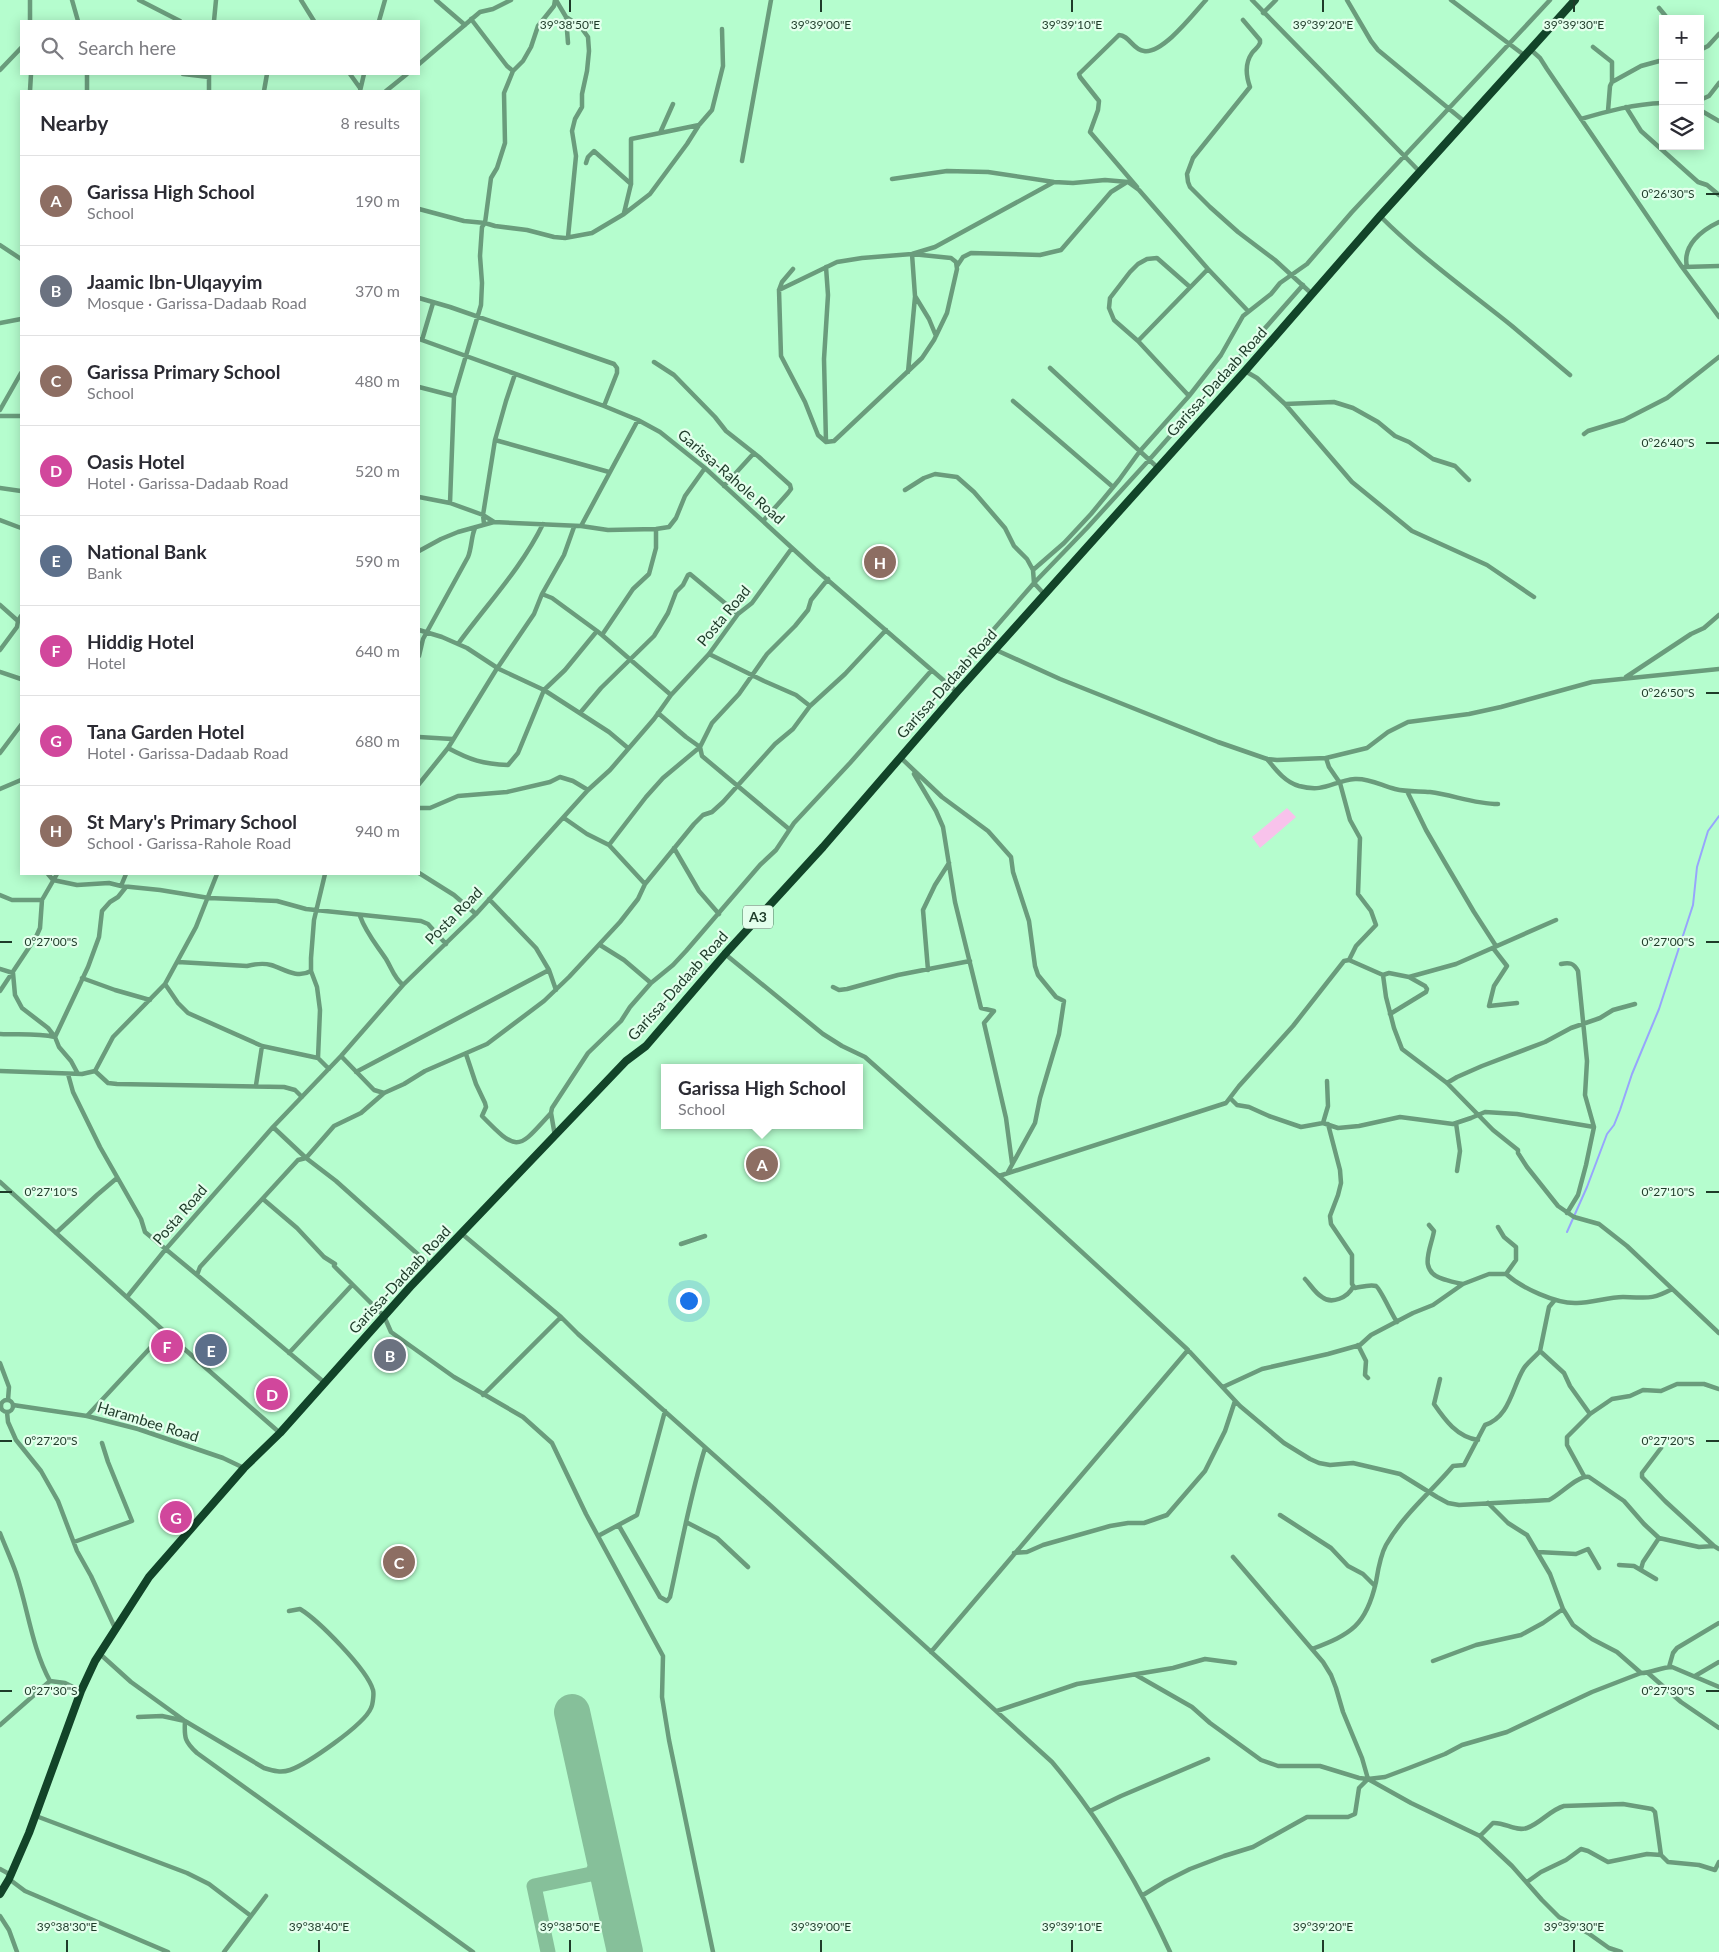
<!DOCTYPE html>
<html lang="en">
<head>
<meta charset="utf-8">
<style>
	:root { --surface:#fff; --page:#f2f2f3; --text:#2b2b33; --muted:#7c7c81; --line:#e1e1e2; --accent:#0b8043 }
	body { margin:0; font-family:Lato,sans-serif; background:var(--page); color:var(--text) }
	.controls { position:absolute; right:15px; top:15px; display:grid; overflow:hidden; border-radius:0px; box-shadow:0 2px 12px #0003 }
	.controls button { width:45px; height:45px; display:grid; place-items:center; padding:0; border:0; border-bottom:1px solid var(--line); background:var(--surface); color:var(--text); font:25px sans-serif }
	.you { position:absolute; left:688px; top:1300px; width:18px; height:18px; margin:-12px; border:4px solid #fff; border-radius:50%; background:#1a73e8; box-shadow:0 0 0 8px #1a73e833 }
	.badge { display:grid; place-items:center; width:32px; height:32px; border-radius:50%; background:var(--accent); color:#fff; font-size:16px; font-weight:700 }
	.pin { position:absolute; translate:-50% -50%; border:2px solid #fff; box-shadow:0 1px 5px #0006 }
	.popup { position:absolute; left:661px; top:1064px; width:202px; height:65px; box-sizing:border-box; display:grid; place-content:center; border-radius:0px; background:var(--surface); filter:drop-shadow(0 1px 4px #0005); font-size:16px; white-space:nowrap; color:var(--muted) }
	.popup b { font-size:19px; color:var(--text) }
	.popup::after { content:''; position:absolute; left:50%; top:100%; margin-left:-10px; border:10px solid transparent; border-top-color:var(--surface) }
	.list { margin:0; padding:0; list-style:none }
	h2 { display:flex; justify-content:space-between; align-items:center; height:65px; margin:0; padding:0 20px; font-size:21px }
	h2 small { font-size:16px; font-weight:400; color:var(--muted) }
	.list li { display:grid; grid-template-columns:32px 1fr auto; gap:15px; align-items:center; box-sizing:border-box; height:90px; padding:0 20px; border-top:1px solid var(--line) }
	.list b { display:block; font-size:19px; white-space:nowrap }
	.list p { margin:0; font-size:16px; white-space:nowrap; color:var(--muted) }
	.list em { font-size:16px; font-style:normal; color:var(--muted) }
	.icon { flex:none; width:28px; height:28px; fill:none; stroke:currentColor; stroke-width:2; stroke-linecap:round; stroke-linejoin:round }
	.map { position:relative; flex:none; width:1719px; height:1952px; overflow:hidden }
	.search { position:absolute; background:var(--surface); box-shadow:0 2px 12px #0003; left:20px; top:20px; width:400px; height:55px; display:flex; align-items:center; gap:12px; box-sizing:border-box; padding:0 18px; border-radius:0px; color:var(--muted); font-size:19px }
	.panel { position:absolute; background:var(--surface); box-shadow:0 2px 12px #0003; left:20px; top:90px; width:400px; height:785px; border-radius:0px }
	.map>svg:first-child { display:block }
	.green { fill:#f8c2eb }
	.lines { fill:none; stroke-linecap:round; stroke-linejoin:round }
	.stream { stroke:#97a5fc; stroke-width:2 }
	.taxiway { stroke:#86c09a; stroke-width:15 }
	.runway { stroke:#86c09a; stroke-width:36 }
	.minor { stroke:#6a9c7c; stroke-width:4.5 }
	.trunk { stroke:#124429; stroke-width:8 }
	.ticks { fill:none; stroke:#1e3b29; stroke-width:2 }
	.labels { text-anchor:middle; stroke-width:4.5; stroke-linejoin:round; paint-order:stroke }
	.shield { fill:#e3ffec; stroke:#597664; stroke-width:1 }
	.shield-label { font-size:14px; font-weight:bold; fill:#1e3b29 }
	.street-label { font-size:15px; fill:#1e3b29; stroke:#e3ffec }
	.ticks-label { font-size:12px; text-anchor:middle; fill:#1e3b29; stroke:#e3ffec; stroke-width:4.5; stroke-linejoin:round; paint-order:stroke }
</style>
</head>
<body>
<div class="map">
<svg width="1719" height="1952" viewBox="0 0 1719 1952">
	<rect width="100%" height="100%" fill="#b5fdce"/>
	<!-- green -->
	<path class="green" d="M1287 808 1296 817 1260 848 1252 837Z"/>
	<g class="lines">
		<!-- stream -->
		<path class="stream" d="M1567 1232 1587 1187 1607 1134 1614 1125 1620 1110 1632 1074 1659 1009 1693 905 1697 867 1708 831 1719 816"/>
		<!-- taxiway -->
		<path class="taxiway" d="M548 1952 534 1886 591 1874 598 1864"/>
		<!-- runway -->
		<path class="runway" d="M572 1712 625 1952"/>
		<!-- minor -->
		<path class="minor" d="M30 0V21
			M72 0 78 21
			M139 0 180 21
			M301 0 314 21
			M436 0 465 25
			M556 0 566 17 568 43
			M1252 0 1420 172
			M1347 0 1371 41 1378 50 1465 122
			M1451 0 1524 55
			M1659 8 1668 19
			M1263 13 1276 0
			M566 17 580 26 588 37 589 51 587 71 582 94V107L575 119 572 131 576 156 568 237
			M471 19 507 66 513 71 523 61 531 47 538 26 554 6 555 0
			M1243 20 1260 40V43C1258 48 1255 49 1252 53 1245 63 1246 76 1250 87L1193 158 1187 174 1188 182 1190 187 1210 207 1238 232 1275 260 1312 294
			M214 21 216 0
			M379 21 385 0
			M1593 47 1612 62V82
			M1530 49 1540 58 1547 69 1682 267 1719 317
			M1700 50 1708 46 1719 34
			M419 64 480 12 493 9 511 0
			M0 70 21 48
			M87 74V91
			M183 74 209 77
			M209 74V91
			M350 74 360 88
			M30 91 31 74
			M264 91 267 74
			M360 91 364 74
			M386 91 407 74
			M1700 100 1709 96 1719 83
			M1626 107 1641 131 1698 182 1707 185 1719 195
			M1700 110 1719 121
			M1608 111 1610 86 1612 82 1641 66 1663 60
			M1581 119C1608 111 1634 104 1663 103
			M660 133 673 104
			M742 161 771 0
			M586 163 588 157 594 151 631 184
			M892 179 947 171 988 172 1054 182 1073 183 1105 180 1128 182 1139 190 1208 269 1248 311
			M1137 187 1090 132 1098 110 1099 101 1080 77 1079 74 1119 35C1129 35 1133 50 1144 51 1163 54 1194 13 1206 0
			M419 209 464 221 485 223 495 226 527 230 554 237 565 238 592 233 624 214 650 194 687 144 699 125 712 110 723 66 722 29
			M624 213 631 184V139L699 125
			M1380 216C1421 257 1467 290 1512 326 1531 342 1551 359 1570 375
			M0 245 21 259
			M957 266 963 257 971 253 1040 255 1061 250 1111 192 1127 182
			M1684 267 1719 266
			M1687 267C1682 245 1702 230 1719 222
			M793 269 782 282 779 290 781 356 805 402 818 435 826 442 834 441 922 358 934 340 947 313 957 269 956 262 951 258 912 254 915 296 929 319 936 336
			M779 290 837 262 862 258 912 254 935 247 1054 182
			M419 298 450 307 614 364 617 368V373L604 406
			M0 323 21 319
			M419 339 604 406 638 420 660 432 705 468 815 569 957 692
			M422 340 433 303
			M1138 341 1208 269
			M654 362 674 375 715 417 726 431 759 457 790 485 791 489 788 493 763 521
			M1050 368 1158 468
			M1245 371 1257 378 1285 404 1334 402 1353 408 1378 422 1395 436 1409 442 1433 459 1455 466 1469 480
			M908 372 915 297
			M419 387 454 396
			M1189 396 1138 341 1114 320 1109 308 1110 298 1130 272 1138 264 1147 259 1157 258 1190 287
			M1013 401 1113 487
			M1285 404 1352 482 1412 531 1487 565 1534 597
			M0 410 21 373
			M0 416H21
			M1584 434 1588 431 1624 420 1667 398 1719 357
			M495 440 506 401 515 374
			M826 442 824 359 828 295 826 267
			M724 486 754 453
			M0 488 21 491
			M905 490 924 478 935 474 957 477 974 492 1005 528 1014 546 1027 559 1033 570 1034 583 1045 595
			M419 497 450 503 483 515 484 524
			M450 503 454 396 481 305 482 283 480 256 482 227 485 223 491 178 497 168 505 143 504 93 513 71
			M0 520 21 528
			M494 522 483 515 495 440 609 472
			M581 526 638 420
			M419 551 441 539 458 532 494 522 581 526 608 530 656 529 669 527 676 518 685 496 705 468
			M1033 570 1064 543 1091 514 1119 480 1140 451 1189 396 1221 355 1243 316 1271 294 1280 283 1307 264 1352 212 1550 0
			M542 594 552 598 597 631
			M0 605 18 621
			M419 630 442 637 467 648 499 669 544 690 609 732 628 748
			M602 635 671 695
			M458 644C487 604 521 569 543 524
			M0 650 17 627 18 621 21 616
			M996 650 1060 679 1218 742 1267 759 1277 760 1326 758 1367 748 1388 732 1408 722 1469 714 1501 707 1592 682 1719 669
			M709 654 764 681 796 695 810 706
			M419 656 423 639 468 557C472 547 471 537 475 528
			M0 672 21 679
			M1626 677 1691 634 1704 628 1719 615
			M947 683 1034 583 1087 528 1149 460 1303 285
			M580 713 601 688 654 636 668 613 676 592 683 585 688 575 690 574 738 614
			M658 713 686 737 700 747 702 756 789 829
			M419 737 452 739
			M448 748C470 760 483 764 508 765L518 753 544 690 565 670 597 631 602 635 633 589 649 574 656 548V529
			M0 753 21 725
			M900 757 942 797 988 831 1011 857 1013 872 1029 921 1035 966 1038 975 1056 997 1064 1001 1059 1034 1040 1098 1035 1123 1008 1172
			M1267 759C1276 770 1285 782 1299 786 1326 793 1332 781 1355 779 1370 778 1382 786 1395 789 1407 792 1418 791 1430 792 1453 795 1475 804 1498 804
			M914 774 936 811 943 827 955 902 981 1008 994 1011 984 1023 1006 1118 1012 1163
			M419 784 448 748 496 670 534 614 542 594 564 555 574 527
			M0 789 21 780
			M1407 791 1426 830 1444 861 1474 912 1496 946
			M419 808H430L458 796 507 792 550 782 560 777 573 781 588 790
			M564 818 587 834 609 845 645 884
			M609 845 646 797 663 778 700 747 712 723 739 694 767 654 795 626 808 610 811 600 828 579
			M674 848 699 891 719 914
			M419 873 454 895 476 914
			M48 874 53 880 77 885 109 883 121 886 160 890 209 898 277 901 306 909 421 921 428 924 446 944
			M121 886 126 874
			M0 895 12 900H42
			M489 899 536 948 549 970 556 990
			M360 916C366 933 376 944 386 959 392 969 394 978 403 985
			M600 945 624 960 651 983
			M1493 948 1507 966 1494 986 1489 1006 1517 1003
			M725 954 823 1034 842 1046 865 1057 999 1176 1132 1298 1188 1350 1240 1406 1284 1443 1310 1459 1319 1463 1330 1465 1353 1463 1400 1474 1437 1497 1448 1503 1459 1505 1549 1500C1560 1495 1578 1475 1589 1477L1624 1501 1644 1524 1659 1538 1699 1547 1714 1546 1719 1549
			M1349 960 1383 975 1389 973 1409 977 1456 964 1556 920
			M178 962 247 966C255 964 264 963 271 965 284 969 297 979 311 971
			M1561 964C1569 962 1574 963 1578 971L1587 1061 1585 1095 1594 1127 1586 1165 1578 1195 1567 1213
			M0 969 13 973 15 995 22 1008 48 1028 55 1037 59 1047 71 1061 78 1074
			M928 970 923 910 935 885 949 863
			M1383 975 1386 997 1394 1028 1402 1049 1447 1083 1493 1130 1518 1150V1153L1527 1167 1558 1206 1574 1217 1599 1224 1627 1246 1719 1333
			M82 978 115 990 150 1000
			M165 984 178 1003 188 1013 262 1046 318 1058 329 1069
			M833 987 839 990 847 989 898 975 970 961
			M0 991 36 937 40 928 42 900 57 874
			M1390 1014 1426 992 1427 989 1425 986 1409 977
			M0 1034C19 1035 37 1033 55 1037L88 967 99 937 102 911 110 902 118 897 126 887
			M466 1054 476 1084 485 1103 486 1107 482 1116C519 1154 518 1149 551 1113
			M341 1056 374 1090 384 1093
			M318 1058 320 1010 317 987 311 971V958L314 920 325 874
			M0 1071 82 1074 95 1071 113 1037 165 984 196 927 217 874
			M95 1071 108 1083 117 1084 284 1087 295 1090 302 1097
			M356 1072 549 970
			M68 1074 73 1092 100 1147 141 1219 145 1232 197 1275
			M1447 1083 1457 1077 1482 1066 1545 1042 1571 1028 1600 1018 1613 1010 1635 1004
			M256 1085 262 1046
			M1230 1098 1237 1105 1249 1107 1269 1116 1301 1127 1323 1123 1338 1128 1359 1126 1400 1117 1453 1124 1471 1118 1485 1112 1517 1114 1594 1127
			M1323 1123 1328 1106 1327 1081
			M1456 1123 1460 1151 1457 1171
			M1328 1124 1340 1170 1341 1183 1338 1195 1330 1216 1331 1224 1352 1255V1284L1355 1288C1361 1287 1370 1284 1376 1286 1380 1288 1392 1315 1397 1322
			M273 1127 306 1158 336 1181 431 1266
			M555 1136 551 1113 552 1108 588 1053 621 1021 630 1007 651 983 673 965 686 951 760 865 776 850 794 823 850 763 931 671
			M999 1176 1226 1103 1239 1086 1293 1026 1344 961 1349 960 1356 946 1376 925 1371 911 1358 894 1360 838 1350 820 1340 783 1329 767 1326 758
			M0 1182 165 1332 280 1433
			M263 1199 297 1228 324 1257 335 1264 334 1266 384 1316 391 1332 454 1377 523 1417 552 1443 586 1514 663 1656 662 1697 669 1740 713 1952
			M1429 1225 1434 1231C1431 1249 1417 1271 1443 1279 1450 1281 1456 1283 1463 1284
			M1498 1227 1504 1237 1516 1247V1260L1506 1274
			M56 1233 97 1195 117 1178
			M461 1233 561 1317 578 1334 770 1505 1052 1762C1100 1819 1139 1884 1170 1952
			M681 1244 705 1236
			M1305 1279C1310 1284 1315 1293 1322 1297 1332 1305 1348 1297 1353 1287
			M127 1297 165 1250 273 1127 341 1056 403 985 476 914 588 790 610 770 654 719 671 695 709 654 738 614 752 603 792 548
			M1554 1301 1549 1307 1540 1351 1564 1373 1570 1386 1590 1414
			M1358 1345 1366 1361 1365 1375 1368 1378
			M289 1353 352 1285
			M0 1363 9 1387 8 1400
			M1440 1379 1434 1404C1445 1420 1457 1437 1478 1440
			M325 1383 197 1275 200 1267 298 1160 306 1158 334 1126 361 1113 384 1093 404 1084 425 1071 487 1044 544 1001 569 977 620 922 638 899 645 884 694 824 703 815 712 812 723 802 775 744 793 729 810 706 845 674 886 630
			M1223 1387 1262 1369 1328 1354 1360 1345 1371 1335 1413 1313 1433 1305 1463 1284 1489 1274H1506C1522 1288 1556 1304 1577 1303 1592 1303 1608 1297 1623 1297 1646 1297 1650 1301 1672 1289
			M483 1395 561 1317
			M1 1406a6 6 0 1 1 12 0a6 6 0 1 1-12 0Z
			M13 1405 87 1416 138 1429 223 1458 244 1468
			M7 1412 8 1422 16 1440 41 1471 58 1501 77 1551 91 1576 115 1628
			M87 1416 165 1332
			M1661 1448 1642 1473V1477L1665 1501 1714 1546
			M1584 1476 1567 1445V1437L1590 1414 1612 1399 1630 1396 1643 1390 1661 1391 1677 1384H1704L1719 1389
			M1488 1503 1508 1523 1527 1535 1550 1574 1563 1609 1573 1625 1592 1639 1617 1652 1641 1673
			M1280 1515 1331 1548 1348 1566 1363 1574 1375 1586
			M686 1522 717 1538 748 1567
			M619 1526 660 1597 667 1601 670 1597C681 1547 690 1496 705 1448
			M0 1533C5 1546 11 1559 16 1573 28 1609 32 1648 50 1681L65 1683 81 1691
			M598 1536 637 1515 665 1411
			M74 1542 132 1521 108 1462 102 1443
			M1538 1552 1576 1554 1588 1549 1599 1568
			M1014 1553 1027 1552 1043 1545 1110 1526 1128 1523H1144L1167 1515 1205 1471 1225 1431 1235 1401
			M1233 1557 1323 1662 1331 1675 1336 1688 1343 1712 1362 1758 1368 1779 1411 1803 1480 1836 1512 1866 1542 1900 1559 1917 1588 1933 1609 1948 1621 1952
			M1619 1565 1634 1566 1656 1579
			M1641 1569 1643 1562 1659 1538
			M1312 1649C1351 1634 1366 1626 1376 1582 1378 1570 1380 1556 1386 1545 1403 1515 1431 1492 1453 1466L1464 1465 1485 1425C1510 1417 1512 1387 1524 1368 1528 1362 1535 1357 1540 1351
			M931 1652 1188 1350
			M100 1654 131 1682 185 1721 264 1768C274 1771 281 1773 290 1770 307 1764 364 1725 371 1708 373 1704 374 1693 373 1690 367 1669 318 1620 300 1609L289 1611
			M1433 1661 1476 1645 1521 1635 1543 1623 1563 1609
			M1669 1667 1673 1653 1677 1648 1719 1623
			M1648 1673 1681 1702 1719 1728
			M1136 1675 1192 1707 1210 1723 1261 1760 1278 1766H1320L1359 1778 1368 1779 1385 1777 1409 1768 1445 1754 1462 1745 1507 1732 1592 1692 1641 1673C1652 1673 1661 1667 1672 1667L1719 1687
			M1695 1676 1719 1662
			M997 1711 1077 1684 1173 1668 1205 1659 1235 1663
			M138 1717 162 1716 185 1721C184 1738 185 1742 197 1753L473 1952
			M0 1725 50 1681
			M1090 1811 1121 1796 1208 1759
			M36 1816 187 1873 209 1884 251 1916
			M1480 1836 1493 1823C1505 1822 1515 1832 1527 1828 1541 1823 1550 1810 1564 1806L1623 1804 1652 1809 1655 1812 1661 1855
			M0 1869 11 1875
			M9 1879 25 1891 168 1952
			M1527 1882 1541 1872 1566 1860 1581 1849 1588 1851 1608 1862 1647 1854 1661 1855 1668 1862 1699 1865 1715 1870 1719 1862
			M1143 1895 1166 1881 1190 1869 1224 1856 1253 1847 1307 1817H1348L1355 1814 1359 1788 1368 1779
			M0 1916 9 1930 17 1952
			M224 1952 266 1896"/>
		<!-- trunk -->
		<path class="trunk" d="M0 1894 9 1879 29 1833 81 1691 95 1661 149 1577 244 1468 280 1433 410 1287 626 1061 646 1046 725 954 823 847 957 692 1245 371 1380 216 1575 0"/>
	</g>
	<!-- ticks -->
	<path class="ticks" d="M570 0V12M821 0V12M1072 0V12M1323 0V12M1574 0V12M1706 194H1719M1706 443H1719M1706 693H1719M0 942H12M1706 942H1719M0 1192H12M1706 1192H1719M0 1441H12M1706 1441H1719M0 1691H12M1706 1691H1719M67 1940V1952M319 1940V1952M570 1940V1952M821 1940V1952M1072 1940V1952M1323 1940V1952M1574 1940V1952"/>
	<g class="labels">
		<!-- shield labels -->
		<rect class="shield" x="743" y="905.5" width="30" height="23" rx="4"/>
		<g class="shield-label">
			<text x="758" y="922">A3</text>
		</g>
		<!-- street labels -->
		<g class="street-label">
			<text transform="translate(1217 382) rotate(-48)" y="5">Garissa-Dadaab Road</text>
			<text transform="translate(731 477) rotate(41)" y="5">Garissa-Rahole Road</text>
			<text transform="translate(724 616) rotate(-50)" y="5">Posta Road</text>
			<text transform="translate(947 684) rotate(-48)" y="5">Garissa-Dadaab Road</text>
			<text transform="translate(454 916) rotate(-45)" y="5">Posta Road</text>
			<text transform="translate(678 986) rotate(-48)" y="5">Garissa-Dadaab Road</text>
			<text transform="translate(180 1215) rotate(-49)" y="5">Posta Road</text>
			<text transform="translate(400 1280) rotate(-47)" y="5">Garissa-Dadaab Road</text>
			<text transform="translate(148 1422) rotate(17)" y="5">Harambee Road</text>
		</g>
	</g>
	<g class="ticks-label">
		<text x="570" y="29">39°38'50"E</text>
		<text x="821" y="29">39°39'00"E</text>
		<text x="1072" y="29">39°39'10"E</text>
		<text x="1323" y="29">39°39'20"E</text>
		<text x="1574" y="29">39°39'30"E</text>
		<text x="1668" y="198">0°26'30"S</text>
		<text x="1668" y="447">0°26'40"S</text>
		<text x="1668" y="697">0°26'50"S</text>
		<text x="51" y="946">0°27'00"S</text>
		<text x="1668" y="946">0°27'00"S</text>
		<text x="51" y="1196">0°27'10"S</text>
		<text x="1668" y="1196">0°27'10"S</text>
		<text x="51" y="1445">0°27'20"S</text>
		<text x="1668" y="1445">0°27'20"S</text>
		<text x="51" y="1695">0°27'30"S</text>
		<text x="1668" y="1695">0°27'30"S</text>
		<text x="67" y="1931">39°38'30"E</text>
		<text x="319" y="1931">39°38'40"E</text>
		<text x="570" y="1931">39°38'50"E</text>
		<text x="821" y="1931">39°39'00"E</text>
		<text x="1072" y="1931">39°39'10"E</text>
		<text x="1323" y="1931">39°39'20"E</text>
		<text x="1574" y="1931">39°39'30"E</text>
	</g>
</svg>
<div class="controls">
<button>+</button>
<button>−</button>
<button><svg class="icon" aria-label="layers" viewBox="0 0 24 24"><path d="M12 4l9 5-9 5-9-5zM3 14l9 5 9-5"/></svg></button>
</div>
<div class="you"></div>
<div class="pin badge" style="left:762px;top:1164px;background:#8d6e63">A</div>
<div class="popup"><b>Garissa High School</b>School</div>
<div class="pin badge" style="left:390px;top:1355px;background:#6b7280">B</div>
<div class="pin badge" style="left:399px;top:1562px;background:#8d6e63">C</div>
<div class="pin badge" style="left:272px;top:1394px;background:#d1479c">D</div>
<div class="pin badge" style="left:211px;top:1350px;background:#5c6f8a">E</div>
<div class="pin badge" style="left:167px;top:1346px;background:#d1479c">F</div>
<div class="pin badge" style="left:176px;top:1517px;background:#d1479c">G</div>
<div class="pin badge" style="left:880px;top:562px;background:#8d6e63">H</div>
<div class="search"><svg class="icon" aria-label="search" viewBox="0 0 24 24"><circle cx="10" cy="10" r="6"/><path d="M15 15l6 6"/></svg>Search here</div>
<section class="panel">
<h2>Nearby<small>8 results</small></h2>
<ul class="list">
<li><span class="badge" style="background:#8d6e63">A</span><div><b>Garissa High School</b><p>School</p></div><em>190 m</em></li>
<li><span class="badge" style="background:#6b7280">B</span><div><b>Jaamic Ibn-Ulqayyim</b><p>Mosque · Garissa-Dadaab Road</p></div><em>370 m</em></li>
<li><span class="badge" style="background:#8d6e63">C</span><div><b>Garissa Primary School</b><p>School</p></div><em>480 m</em></li>
<li><span class="badge" style="background:#d1479c">D</span><div><b>Oasis Hotel</b><p>Hotel · Garissa-Dadaab Road</p></div><em>520 m</em></li>
<li><span class="badge" style="background:#5c6f8a">E</span><div><b>National Bank</b><p>Bank</p></div><em>590 m</em></li>
<li><span class="badge" style="background:#d1479c">F</span><div><b>Hiddig Hotel</b><p>Hotel</p></div><em>640 m</em></li>
<li><span class="badge" style="background:#d1479c">G</span><div><b>Tana Garden Hotel</b><p>Hotel · Garissa-Dadaab Road</p></div><em>680 m</em></li>
<li><span class="badge" style="background:#8d6e63">H</span><div><b>St Mary's Primary School</b><p>School · Garissa-Rahole Road</p></div><em>940 m</em></li>
</ul>
</section>
</div>
</body>
</html>
